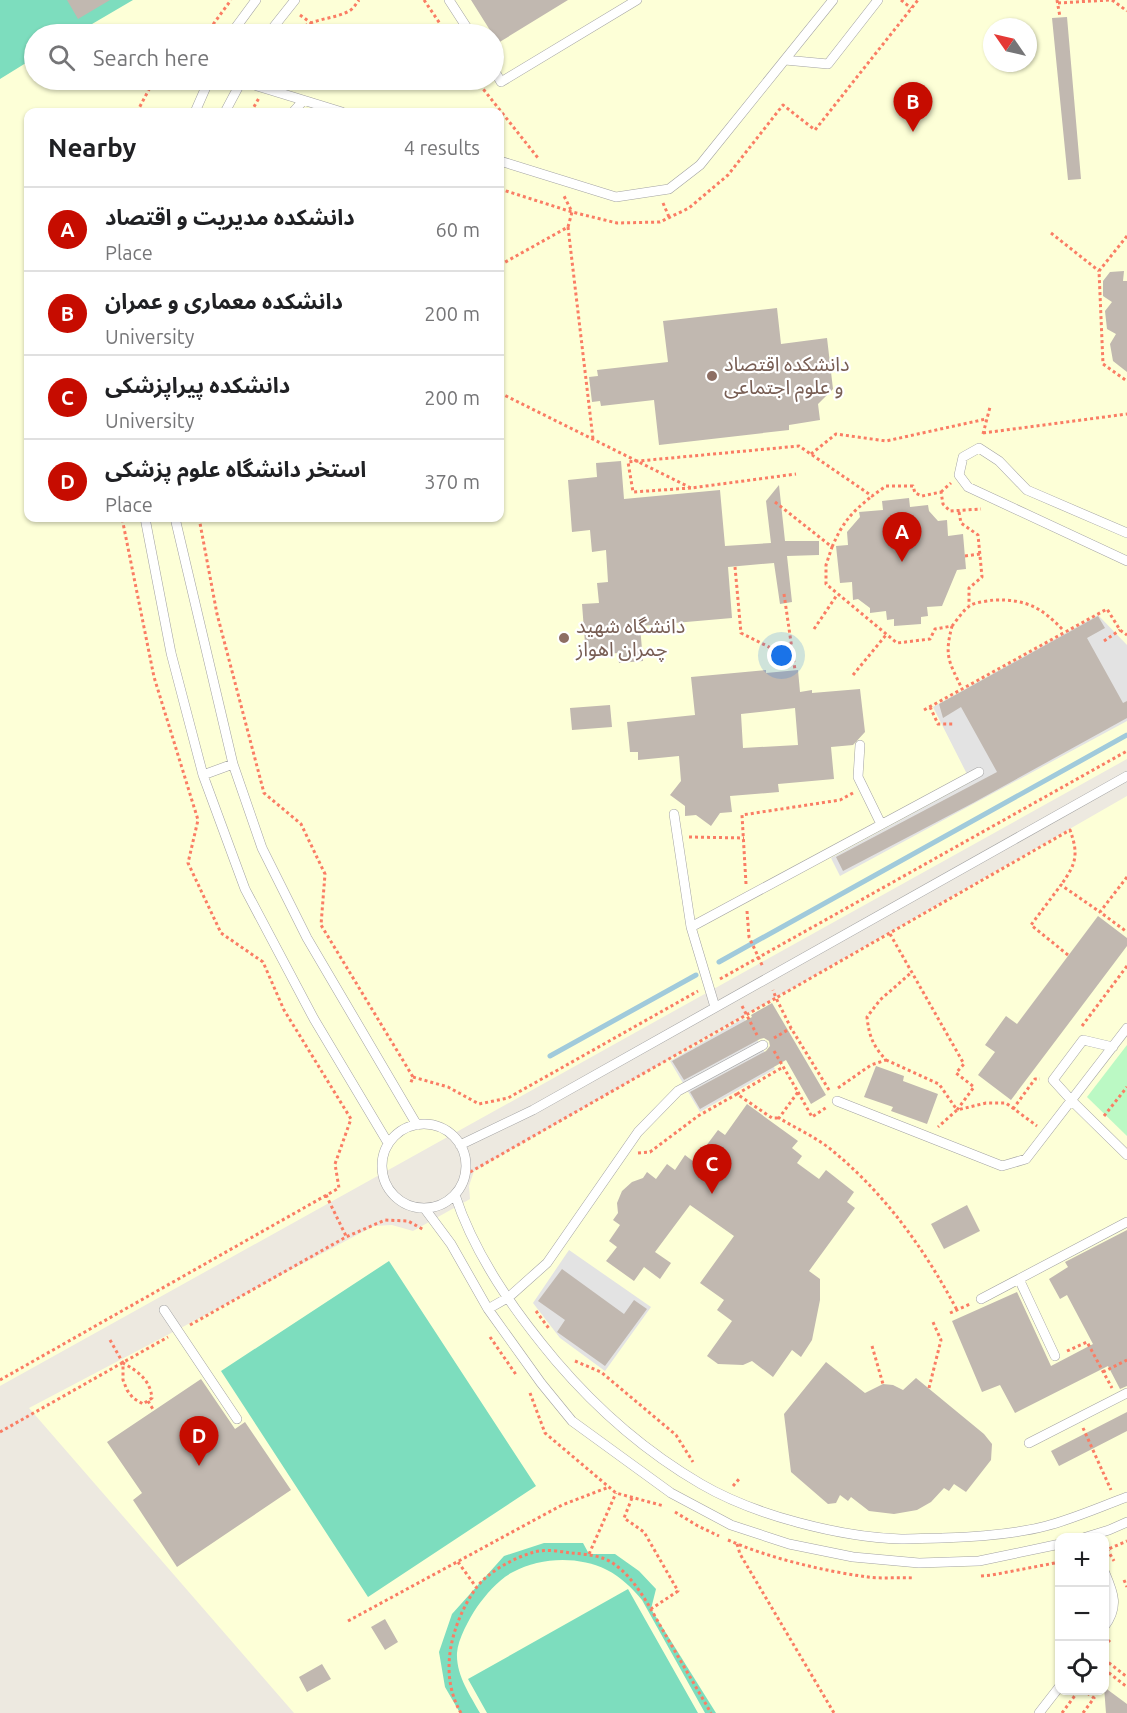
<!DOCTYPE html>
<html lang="en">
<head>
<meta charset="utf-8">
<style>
	:root { --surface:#fff; --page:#f2f2f2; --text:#202124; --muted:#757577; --line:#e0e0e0; --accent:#c60c00 }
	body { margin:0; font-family:Ubuntu,"Noto Sans Arabic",sans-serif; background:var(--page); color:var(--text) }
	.controls { position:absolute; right:18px; bottom:18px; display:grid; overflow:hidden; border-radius:12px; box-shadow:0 2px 4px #0004 }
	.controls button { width:54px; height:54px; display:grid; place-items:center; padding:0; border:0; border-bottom:2px solid var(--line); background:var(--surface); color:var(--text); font:30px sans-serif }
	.compass { position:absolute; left:983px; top:18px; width:54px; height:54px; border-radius:50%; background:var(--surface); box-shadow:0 2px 4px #0004; rotate:304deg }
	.you { position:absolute; left:782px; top:656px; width:21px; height:21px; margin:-15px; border:4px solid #fff; border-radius:50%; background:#1a73e8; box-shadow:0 0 0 9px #1a73e833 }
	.badge { display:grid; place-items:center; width:39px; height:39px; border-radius:50%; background:var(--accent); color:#fff; font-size:20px; font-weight:700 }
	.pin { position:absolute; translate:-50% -50px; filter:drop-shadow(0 2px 3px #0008) }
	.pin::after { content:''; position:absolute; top:32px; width:21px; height:18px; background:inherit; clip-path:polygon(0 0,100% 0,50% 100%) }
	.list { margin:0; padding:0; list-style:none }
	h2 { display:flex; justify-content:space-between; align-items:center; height:78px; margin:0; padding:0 24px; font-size:26px }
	h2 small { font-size:20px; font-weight:400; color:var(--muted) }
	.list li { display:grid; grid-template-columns:39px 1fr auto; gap:18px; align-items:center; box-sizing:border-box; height:84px; padding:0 24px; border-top:2px solid var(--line) }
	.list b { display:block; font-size:22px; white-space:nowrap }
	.list p { margin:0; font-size:20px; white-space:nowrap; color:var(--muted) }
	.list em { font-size:20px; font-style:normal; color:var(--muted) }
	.icon { flex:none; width:33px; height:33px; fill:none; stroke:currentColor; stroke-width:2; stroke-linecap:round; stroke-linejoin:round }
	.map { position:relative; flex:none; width:1127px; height:1713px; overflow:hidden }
	.search { position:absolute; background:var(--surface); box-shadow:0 2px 4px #0004; left:24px; top:24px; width:480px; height:66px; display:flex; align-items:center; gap:15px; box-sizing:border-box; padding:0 21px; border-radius:33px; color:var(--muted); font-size:22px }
	.panel { position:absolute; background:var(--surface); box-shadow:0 2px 4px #0004; left:24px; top:108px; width:480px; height:414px; border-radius:12px }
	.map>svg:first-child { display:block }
	.education { fill:#fdffd7; fill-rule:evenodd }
	.park { fill:#bbf9c4 }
	.pitch { fill:#7dddbe }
	.parking { fill:#e3e3e3 }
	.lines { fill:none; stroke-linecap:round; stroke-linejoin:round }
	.stream { stroke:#a0cadb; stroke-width:5 }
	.building { fill:#c1b8b0; fill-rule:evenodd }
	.lane-casing { stroke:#a2a2a2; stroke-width:10 }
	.path { stroke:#fa7d64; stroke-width:3; stroke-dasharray:3 3; stroke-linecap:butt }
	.lane { stroke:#fff; stroke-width:9 }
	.education-dot { fill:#8d6e63; stroke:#fff; stroke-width:2 }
	.labels { text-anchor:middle; stroke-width:4.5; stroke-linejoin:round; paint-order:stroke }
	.education-label { font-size:20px; fill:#785e54; stroke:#fff; text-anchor:start }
</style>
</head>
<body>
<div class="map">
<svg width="1127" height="1713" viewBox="0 0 1127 1713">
	<rect width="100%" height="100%" fill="#ede9e0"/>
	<!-- education -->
	<path class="education" d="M0 0H1127V759L0 1386ZM992 27H1028V63H992ZM34 34H494V80H34ZM28 112H500V518H28Z
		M1127 796V1713H294L29 1408 374 1226 392 1225 413 1231 470 1199 469 1186 474 1171ZM1060 1538H1104V1690H1060Z"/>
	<!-- park -->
	<path class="park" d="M1127 1045V1136L1087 1097Z"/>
	<!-- pitch -->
	<path class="pitch" d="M0 0H133L75 34H34V58L0 79Z
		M389 1261 536 1486 368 1597 221 1371Z
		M544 1543H583L589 1554H615L639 1571 656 1589 651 1609 716 1713H705L642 1600C632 1588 621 1577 607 1570 579 1556 541 1557 513 1572 499 1579 486 1594 477 1607 469 1619 458 1639 457 1653 456 1675 470 1695 480 1713H460L445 1687 439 1652 452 1614 504 1556Z
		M628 1589 698 1713H487L468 1679Z"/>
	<!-- parking -->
	<path class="parking" d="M1098 615 1127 645V721L840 876 831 858 971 782 933 707Z
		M744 1018 775 1069 700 1112 670 1061Z
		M569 1250 651 1307 605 1371 560 1338 533 1303Z"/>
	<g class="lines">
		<!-- stream -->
		<path class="stream" d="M719 962 1127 735
			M550 1056 696 975"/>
	</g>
	<!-- building -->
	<path class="building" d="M67 0H110L78 19Z
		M471 0H568L498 43Z
		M1067 17 1081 179 1068 180 1052 18Z
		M1124 271 1123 281H1127V372L1113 361 1110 344 1116 334 1107 329 1105 311 1112 302 1103 296V281L1110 272Z
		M777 308 781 344 827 338 833 389 818 404 820 420 789 425V430L659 445 654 400 601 406 600 401 592 402 589 377 598 376 597 370 668 362 663 321Z
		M621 461 624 499 720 490 725 546 771 543 766 501 779 485 785 541H819V555L787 556 792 602 780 604 774 563 728 567 732 618 640 626 643 661 619 663 618 653 586 656 582 604 599 603 597 583 608 582 606 550 592 552 590 530 572 532 568 480 597 477 596 463Z
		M909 498 910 507 928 505 929 511 938 521 947 520 948 536 963 534 966 569 957 570 942 606 927 607 928 616 921 617V624L894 626V619L887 620 886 611 870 613V608L858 599 853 600 852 582 840 583 836 546 848 545 847 532 860 517 859 512 883 510 882 501Z
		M1098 616 1105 628 1087 638 1123 703 1127 701V718L973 803 843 871 836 857 997 772 961 707 943 718 939 704Z
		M766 670V673L798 670 800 692 812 690V693L860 689 865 732 853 745 831 747 834 779 778 784 779 792 730 796 732 812 720 813 711 826 696 815 685 816V806L670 795 681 781 679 756 638 760V752H630L627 722 695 715 691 677ZM795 708 798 745 743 748 741 714Z
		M610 705 612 727 572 730 570 708Z
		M1098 916 1127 938V946L1011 1100 978 1075 995 1052 985 1045 1006 1016 1017 1024Z
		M772 1003 826 1095 811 1104 786 1060 700 1109 690 1092 766 1051 770 1046 769 1041 764 1038 760 1039 684 1080 672 1061 752 1017 751 1015Z
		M876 1066 904 1076 903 1081 938 1094 927 1124 891 1111 893 1107 864 1097Z
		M747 1104 798 1141 792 1148 802 1156 797 1163 819 1179 826 1170 854 1192 847 1202 855 1208 809 1271 820 1279V1300L812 1340 801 1357 792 1350 773 1377 752 1361 743 1365 718 1364 707 1356 732 1321 717 1310 724 1300 700 1283 734 1236 690 1205 655 1252 671 1263 660 1279 644 1267 634 1281 606 1261 617 1247 609 1241 620 1225 613 1220 618 1213 617 1203 622 1191 632 1182 643 1178 647 1172 656 1179 667 1164 675 1170 685 1155 694 1162 718 1130 725 1135Z
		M967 1205 980 1231 944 1249 931 1224Z
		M1127 1230V1386L1120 1389 1108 1366 1015 1413 1000 1385 982 1392 952 1321 1017 1292 1051 1366 1093 1344 1067 1295 1060 1299 1049 1279 1068 1267 1065 1262Z
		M562 1269 624 1314 634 1300 647 1309 605 1366 557 1332 565 1320 538 1301Z
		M826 1362 865 1393 883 1384 893 1385 903 1390 916 1378 984 1434 992 1444 991 1460 966 1492 954 1484 949 1491 944 1488 931 1502 917 1510 894 1514 869 1511 851 1497 848 1501 840 1495 836 1503 828 1504 791 1472 784 1414Z
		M201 1379 235 1429 245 1422 291 1490 177 1567 133 1500 142 1493 107 1442Z
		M1127 1412V1431L1059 1466 1051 1451Z
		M385 1619 398 1642 385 1650 371 1627Z
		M322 1664 331 1679 307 1692 299 1677Z
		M1104 1687 1127 1704V1713H1106Z"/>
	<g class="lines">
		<!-- lane casing -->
		<g class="lane-casing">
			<path id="lane" d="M449 0 471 34
				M231 34 256 0
				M268 34 295 0
				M785 60 828 64 878 0
				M494 70 501 82 637 0
				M241 81 342 112
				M195 112 209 80
				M225 112 242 80
				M293 112 303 101
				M500 161 616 197 669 189 700 165 833 0
				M145 518 171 653 203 775 245 889 314 1019 388 1143
				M175 518 233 764 262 848 307 938 417 1125
				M1127 533 1027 490 999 461 979 448 963 457 959 475 968 487 1127 561
				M860 745 858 777 881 824
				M203 775 233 764
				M674 814 691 927
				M715 1007 691 927 979 772
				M1113 1047 1083 1040 1053 1080 1072 1101 1127 1155
				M837 1101 1002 1166 1026 1159 1127 1028
				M382 1166a42 42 0 1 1 84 0a42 42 0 1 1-84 0Z
				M460 1145 533 1110 1127 776
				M455 1195C475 1256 515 1312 556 1361 597 1409 646 1452 701 1484 754 1515 839 1537 901 1539 914 1539 928 1538 942 1538 973 1537 1016 1534 1046 1526 1073 1519 1100 1507 1127 1497
				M425 1209 451 1244 488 1309 541 1383 572 1421 671 1493 731 1525 789 1544 853 1557 919 1563 979 1561 1060 1544
				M1019 1279 1055 1356
				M981 1299 1127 1222
				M488 1309 509 1297 547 1263 638 1132 678 1091 763 1045
				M164 1310 237 1419
				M1029 1443 1127 1393
				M1083 1538 1109 1530 1127 1522
				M1104 1571C1113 1592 1120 1606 1104 1627
				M1039 1713 1060 1686"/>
		</g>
		<!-- path -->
		<path class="path" d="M424 0 447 34
			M901 0 911 8
			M1057 0 1060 17
			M1112 0 1127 11
			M1058 3 1110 0
			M300 15 311 23
			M206 34 231 0
			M296 34C307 18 333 20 349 11 353 9 356 4 359 0
			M476 80 538 158
			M252 111 258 112
			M137 112 154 80
			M251 112 259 98
			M500 189 572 212 617 223 660 222 689 208 728 175 783 105 815 130 918 0
			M663 203 669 217
			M568 227 593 439
			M1051 233 1099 271
			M1127 236 1099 271 1103 364 1127 381
			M500 265 568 227 572 212 564 196
			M500 393 691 488 796 474
			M983 433 1127 414
			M983 434 990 407
			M811 454 836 434 886 441 986 419
			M691 488 633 492 628 462 799 446 872 496 886 486H913L915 493 922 496 941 492 943 504 950 511 981 509
			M941 492 951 483
			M775 502 832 547 826 565V584L897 643 930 639 935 629 952 626C944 657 949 661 962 689
			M959 512 961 523 978 535 982 577 969 588V605
			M199 518 217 614 264 793 301 824 325 874 321 925 413 1077 410 1085
			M832 547C843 522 851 513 872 496
			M965 556 980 554
			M735 567 741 633 793 659
			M784 594 795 670
			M952 626C957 620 964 609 971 605 977 602 987 601 994 600 1027 599 1042 608 1064 631
			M814 629 837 595
			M1104 641 1120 630
			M853 675 886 635
			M930 707 938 724H954
			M924 710 1107 609 1120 630 1127 635
			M689 837 744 838
			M1127 877 1100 912 1127 932
			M746 884 742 815 840 800 853 793
			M747 911 749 937 763 967
			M890 934 964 1064 956 1073 974 1087 957 1110 986 1103H1006L1037 1126
			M1068 955 1031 925 1061 885 1100 912
			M720 979 1127 751
			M742 1006 757 1035
			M1082 1026 1127 966
			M774 1038 791 1028
			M774 1051 798 1092 779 1118C797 1129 818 1138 834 1152 886 1195 925 1250 957 1310
			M886 1060 939 1084 957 1110 938 1127
			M413 1077 448 1087 479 1104 508 1098 698 991
			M838 1088 871 1065 886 1060C873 1046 869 1036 867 1017L880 1000 912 972
			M829 1090 791 1028 776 998 1070 830C1079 855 1076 864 1061 885
			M798 1092 812 1117 827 1107
			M737 1094 783 1067
			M1013 1109 1035 1079H1040
			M1104 1116 1127 1087
			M638 1153 650 1152 698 1116 737 1094 772 1118H779
			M465 1175 776 998 773 990
			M326 1195 346 1236
			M536 1311 550 1330
			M950 1313 970 1304
			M190 1325 346 1237 385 1220 408 1221 424 1230
			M490 1337 517 1376
			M110 1340 123 1363V1380L127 1390 133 1398 143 1404 152 1398C150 1380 139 1372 123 1363
			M872 1346 883 1384
			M1067 1351 1087 1342 1112 1388
			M575 1361 601 1372 676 1435 693 1462
			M1103 1372 1127 1360
			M0 1380 339 1188 335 1164 351 1119 284 1010 263 962 221 933 188 863 198 820 154 677 122 518
			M929 1388 941 1340 932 1320
			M530 1393 545 1433 616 1493 664 1506
			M148 1401 154 1411
			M1083 1428 1111 1490
			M0 1432 168 1337
			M733 1486 739 1479
			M632 1498 624 1518 644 1532 678 1591 651 1609
			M675 1512 698 1526 719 1536
			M728 1540C769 1558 823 1571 868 1577 883 1579 899 1577 914 1578
			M737 1544 740 1554 834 1713
			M1107 1549 1114 1561
			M1104 1551 1127 1541
			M589 1554 616 1493
			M458 1562 476 1587
			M981 1576 992 1575 1060 1562
			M1124 1580 1127 1587
			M348 1621 562 1505 609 1487
			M1104 1646 1110 1640
			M1104 1659 1127 1677
			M1104 1669 1127 1687
			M461 1713C438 1674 451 1624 476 1588 489 1571 514 1558 534 1552 545 1549 559 1551 570 1553 584 1554 602 1555 614 1564 637 1580 651 1610 665 1634 680 1660 696 1687 711 1713
			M1062 1713 1079 1690
			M1083 1713 1094 1698 1083 1690"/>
		<!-- lane -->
		<use href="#lane" class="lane"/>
	</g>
	<!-- markers -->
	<g class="education-dot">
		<circle cx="712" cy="376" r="6"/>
		<circle cx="564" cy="638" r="6"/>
	</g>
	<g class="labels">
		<!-- education labels -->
		<g class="education-label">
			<text x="724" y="371">دانشکده اقتصاد<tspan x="724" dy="23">و علوم اجتماعی</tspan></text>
			<text x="576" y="633">دانشگاه شهید<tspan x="576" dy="23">چمران اهواز</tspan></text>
		</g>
	</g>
</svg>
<div class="controls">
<button>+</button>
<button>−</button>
<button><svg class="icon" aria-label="locate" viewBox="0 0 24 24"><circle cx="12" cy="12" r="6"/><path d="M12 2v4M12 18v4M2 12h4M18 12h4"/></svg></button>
</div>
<svg class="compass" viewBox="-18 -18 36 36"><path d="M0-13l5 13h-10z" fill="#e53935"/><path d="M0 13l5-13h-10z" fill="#757577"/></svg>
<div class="you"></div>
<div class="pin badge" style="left:902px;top:562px">A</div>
<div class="pin badge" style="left:913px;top:132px">B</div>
<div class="pin badge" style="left:712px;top:1194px">C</div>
<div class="pin badge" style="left:199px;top:1466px">D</div>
<div class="search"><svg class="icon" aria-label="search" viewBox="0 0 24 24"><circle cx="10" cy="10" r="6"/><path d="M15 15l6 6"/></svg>Search here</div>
<section class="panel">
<h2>Nearby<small>4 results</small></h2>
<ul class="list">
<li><span class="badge">A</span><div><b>دانشکده مدیریت و اقتصاد</b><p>Place</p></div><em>60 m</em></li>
<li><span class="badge">B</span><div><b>دانشکده معماری و عمران</b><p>University</p></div><em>200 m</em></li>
<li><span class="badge">C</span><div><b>دانشکده پیراپزشکی</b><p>University</p></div><em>200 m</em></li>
<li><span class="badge">D</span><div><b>استخر دانشگاه علوم پزشکی</b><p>Place</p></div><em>370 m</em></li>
</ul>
</section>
</div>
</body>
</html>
